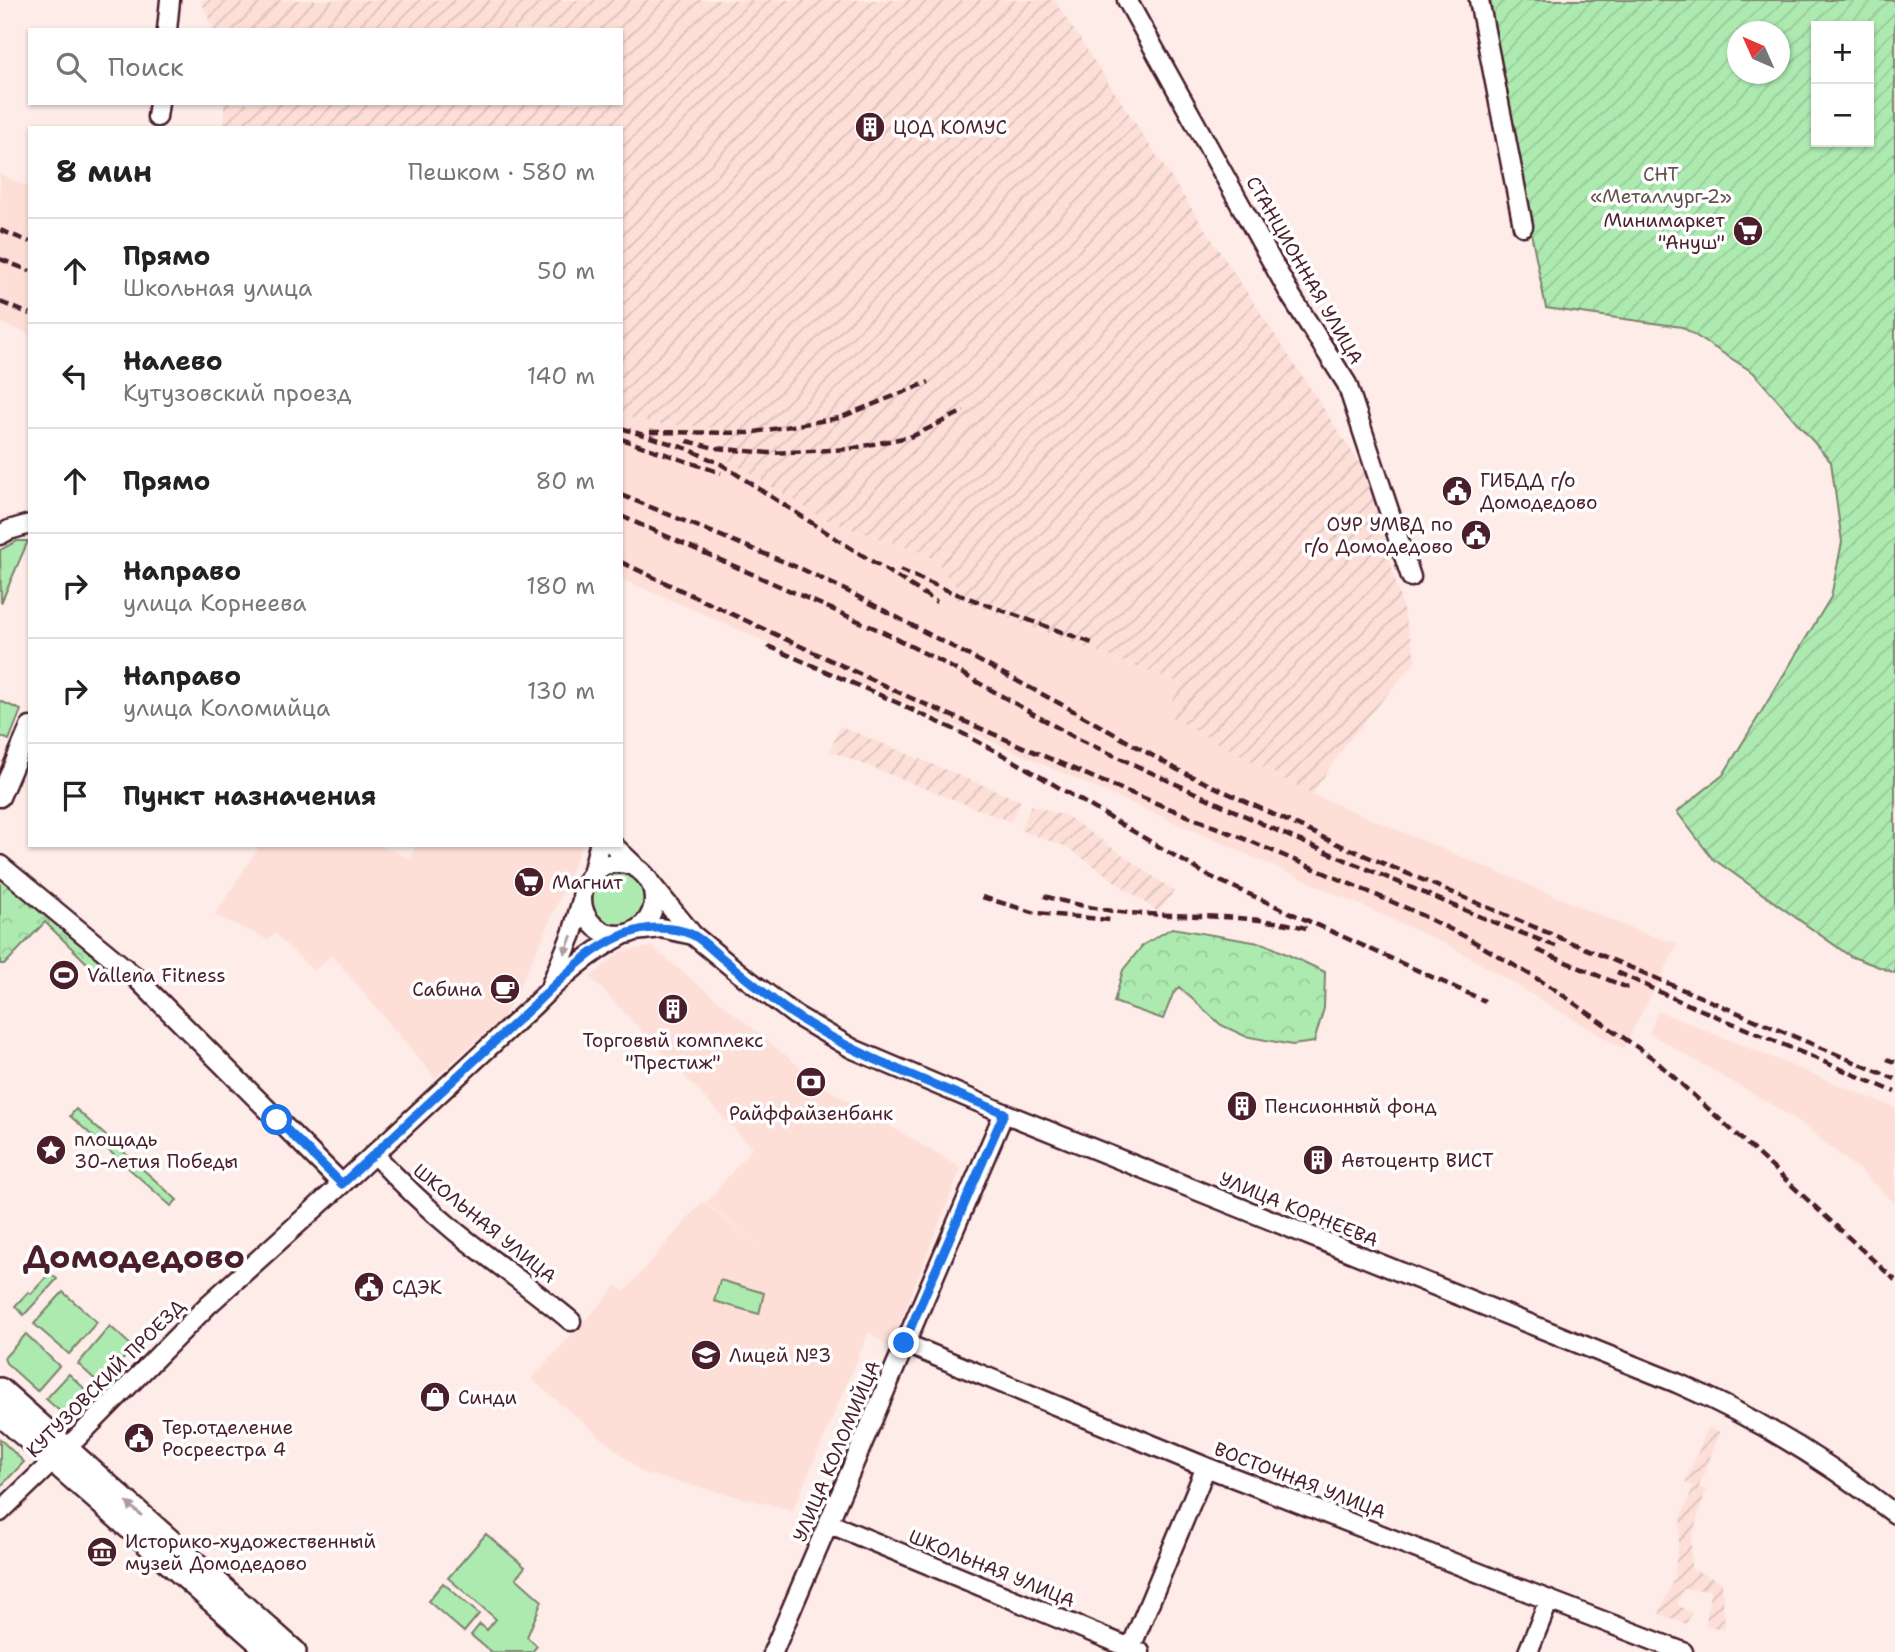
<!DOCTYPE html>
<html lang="ru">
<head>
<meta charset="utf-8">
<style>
	:root { --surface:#fff; --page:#f6f6f6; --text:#222; --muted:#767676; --line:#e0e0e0 }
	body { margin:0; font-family:"Shantell Sans",sans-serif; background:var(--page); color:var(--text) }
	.controls { position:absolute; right:21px; top:21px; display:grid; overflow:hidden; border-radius:0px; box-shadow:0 2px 5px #0004 }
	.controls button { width:63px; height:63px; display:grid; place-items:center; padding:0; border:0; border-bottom:2px solid var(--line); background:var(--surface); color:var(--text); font:35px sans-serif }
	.compass { position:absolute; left:1727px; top:21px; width:63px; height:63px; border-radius:50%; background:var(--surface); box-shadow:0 2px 5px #0004; rotate:315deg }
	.stop { position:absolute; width:21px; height:21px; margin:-16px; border:5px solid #1a73e8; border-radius:50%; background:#fff }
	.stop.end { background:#1a73e8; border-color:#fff; box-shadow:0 2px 7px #0008 }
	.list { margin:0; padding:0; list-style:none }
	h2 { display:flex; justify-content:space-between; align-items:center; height:91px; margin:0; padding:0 28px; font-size:30px }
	h2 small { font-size:23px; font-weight:400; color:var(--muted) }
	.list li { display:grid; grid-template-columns:46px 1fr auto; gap:21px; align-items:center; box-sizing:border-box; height:105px; padding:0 28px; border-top:2px solid var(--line) }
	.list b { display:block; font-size:26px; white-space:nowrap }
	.list p { margin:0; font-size:23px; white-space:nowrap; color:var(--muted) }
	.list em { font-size:23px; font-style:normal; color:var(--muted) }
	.icon { flex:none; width:38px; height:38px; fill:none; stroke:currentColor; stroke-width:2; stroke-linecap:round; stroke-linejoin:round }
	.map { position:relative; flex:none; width:1895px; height:1652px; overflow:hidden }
	.search { position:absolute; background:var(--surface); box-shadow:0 2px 5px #0004; left:28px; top:28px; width:595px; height:77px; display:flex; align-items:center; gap:18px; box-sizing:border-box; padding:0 24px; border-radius:0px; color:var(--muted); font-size:26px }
	.panel { position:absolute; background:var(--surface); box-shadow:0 2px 5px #0004; left:28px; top:126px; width:595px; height:721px; border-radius:0px }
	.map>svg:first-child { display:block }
	.built { fill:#fddfd8 }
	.industrial { fill:url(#industrial-furrows) }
	.green { fill:#adeab0; stroke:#7c846e; stroke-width:2 }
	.forest { fill:url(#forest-crowns); stroke:#7c846e; stroke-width:2 }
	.garden { fill:url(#garden-furrows); stroke:#7c846e; stroke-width:2; fill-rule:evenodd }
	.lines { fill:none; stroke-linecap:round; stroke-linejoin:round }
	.minor-casing { stroke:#4a1f2b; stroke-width:23 }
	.major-casing { stroke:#4a1f2b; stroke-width:28 }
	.minor { stroke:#fff; stroke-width:18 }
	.major { stroke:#fff; stroke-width:23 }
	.rail { stroke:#4a1f2b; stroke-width:4.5; stroke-dasharray:10 5; stroke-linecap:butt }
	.oneway { fill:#ae9aa0 }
	.route { stroke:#1a73e8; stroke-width:9 }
	.labels { text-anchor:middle; stroke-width:7; stroke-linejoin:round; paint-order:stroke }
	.poi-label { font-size:19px; fill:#4a1f2b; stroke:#fff; text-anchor:start }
	.park-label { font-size:19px; fill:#63524c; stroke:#fff }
	.street-label { font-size:19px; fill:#4a1f2b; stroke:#fff }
	.town-label { font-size:33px; font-weight:bold; fill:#4a1f2b; stroke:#fff }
</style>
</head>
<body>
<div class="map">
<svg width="1895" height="1652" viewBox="0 0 1895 1652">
	<defs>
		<pattern id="industrial-furrows" width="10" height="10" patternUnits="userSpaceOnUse" patternTransform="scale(1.75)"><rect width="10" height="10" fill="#fddfd8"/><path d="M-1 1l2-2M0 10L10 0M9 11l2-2" fill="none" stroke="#dabfba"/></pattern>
		<pattern id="forest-crowns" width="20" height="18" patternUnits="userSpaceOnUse" patternTransform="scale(1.75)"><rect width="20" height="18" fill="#adeab0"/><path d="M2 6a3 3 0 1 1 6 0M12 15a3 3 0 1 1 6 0" fill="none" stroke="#96c898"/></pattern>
		<pattern id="garden-furrows" width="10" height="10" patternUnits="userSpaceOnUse" patternTransform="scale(1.75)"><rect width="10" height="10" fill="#adeab0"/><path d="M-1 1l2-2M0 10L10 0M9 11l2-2" fill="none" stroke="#96c898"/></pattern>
	</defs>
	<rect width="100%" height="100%" fill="#feece8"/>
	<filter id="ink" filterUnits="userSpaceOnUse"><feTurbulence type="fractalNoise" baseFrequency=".0143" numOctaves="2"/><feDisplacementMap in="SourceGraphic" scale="14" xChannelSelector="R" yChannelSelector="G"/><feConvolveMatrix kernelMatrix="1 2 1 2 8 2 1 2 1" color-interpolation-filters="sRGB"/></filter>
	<g filter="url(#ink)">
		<!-- built -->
		<path class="built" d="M0 174 30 187V334L0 323Z
			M621 416 660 424 725 428 824 519 928 555 937 563 958 589 953 598 1180 683 1168 715 1312 794 1645 934 1678 944 1623 1049 1449 945 1280 869 685 606 621 579Z
			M260 845H377L410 858 416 845H582L543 938 505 1015 435 1078 332 955 314 971 275 934 268 940 215 915Z
			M652 947 826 1088 961 1168 890 1348 869 1332 793 1510 645 1474 531 1379 617 1286 624 1292 702 1202 761 1247 706 1203 752 1148 591 977 621 951Z
			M1658 1011 1895 1108V1203L1859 1170 1794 1118 1649 1033Z"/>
		<!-- industrial -->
		<path class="industrial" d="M201 0H1054L1368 476 1416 660 1346 744 1312 794 1167 715 1180 683 953 598 958 589 937 563 928 555 824 519 722 456 724 428 660 424 621 416V128H224V103H621V30H213Z
			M840 726 1021 801 1011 822 830 751Z
			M1031 805 1068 817 1174 891 1158 912 1067 847 1020 830Z
			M1708 1428 1720 1432 1699 1487 1706 1490 1691 1540V1569L1722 1582 1725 1629 1706 1626 1710 1590 1683 1589 1677 1605 1692 1613 1686 1624 1659 1614 1674 1578 1681 1519 1693 1486 1685 1483Z"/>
		<!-- green -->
		<path class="green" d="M17 541H28L1 603 0 550Z
			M0 701 21 710 9 740 0 736Z
			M589 899a29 29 0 1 1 58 0a29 29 0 1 1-58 0Z
			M76 1109 177 1200 171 1206 70 1116Z
			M50 1273 57 1279 24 1315 15 1306 28 1292 31 1294Z
			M720 1280 764 1293 759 1314 714 1301Z
			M63 1292 97 1322 69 1354 34 1324Z
			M110 1326 134 1348 99 1383 78 1364Z
			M26 1334 59 1366 37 1391 6 1363 4 1358Z
			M69 1374 89 1393 69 1414H63L46 1399Z
			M0 1439 24 1462 0 1487Z
			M486 1534 525 1567 516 1578 542 1601 527 1637 537 1646 532 1652H491L471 1635 480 1624 487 1630 496 1619 448 1578Z
			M443 1583 479 1614 464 1632 428 1601Z"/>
		<!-- forest -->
		<path class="forest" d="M0 876 47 913 111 969 96 972 45 922 5 964H0Z
			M1172 928 1265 944 1325 972 1324 1008 1314 1042 1292 1045 1245 1036 1221 1025 1179 987 1173 994 1163 1019 1114 1002 1123 970 1143 945Z"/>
		<!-- garden -->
		<path class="garden" d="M1485 0H1895V973L1850 956 1712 858 1677 812 1723 775 1831 597 1842 542 1831 462 1754 373 1682 327 1546 308ZM1816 26H1869V142H1816ZM1738 32H1780V74H1738Z"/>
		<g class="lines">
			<!-- minor casing -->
			<g class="minor-casing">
				<path id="minor" d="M1127 0 1291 296 1347 384 1411 577
					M1479 0 1523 226
					M167 30 170 0
					M157 117 159 103
					M0 535 9 530 30 524
					M0 797 30 727
					M613 845 634 865
					M582 899a36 36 0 1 1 72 0a36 36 0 1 1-72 0Z
					M0 865 132 974 342 1184
					M592 874 599 845
					M651 884 693 935 738 972 795 1015 853 1049 1004 1113 1677 1383C1755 1417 1828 1462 1895 1514
					M635 931 661 928 693 935
					M551 985 572 934 582 900
					M374 1154C400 1182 427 1208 456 1232 494 1262 534 1290 571 1321
					M904 1343 1206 1467 1683 1652
					M0 1512 79 1436 208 1305 342 1184 534 1005C561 978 590 952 625 934
					M828 1523 1140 1652
					M773 1652 1004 1113
					M1129 1652 1206 1467
					M1528 1652 1549 1600"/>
			</g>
			<!-- major casing -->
			<g class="major-casing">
				<path id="major" d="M0 1390 294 1652
					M0 1413 271 1652"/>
			</g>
			<!-- minor -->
			<use href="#minor" class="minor"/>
			<!-- major -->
			<use href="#major" class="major"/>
			<!-- rail -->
			<path class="rail" d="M0 230 30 242
				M0 259 30 271
				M0 302 30 314
				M621 428 688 449 721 464 846 545 937 602
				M650 432 749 433 839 418 929 382
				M621 439 721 473
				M687 441 715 448 769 453 849 449 913 436 964 411
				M621 495 804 570 851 593 1070 709 1178 770 1335 843 1895 1079
				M621 516 881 631 942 662 1074 737 1291 837 1493 922 1558 947
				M621 562 911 698 1099 780 1245 839 1411 910 1466 937 1551 987 1654 1059 1895 1280
				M900 570 949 591 1095 644
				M768 646 914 710
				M905 707 958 731 1014 761 1207 875 1485 1001
				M1044 896C1072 904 1100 910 1129 913 1189 917 1252 914 1310 929
				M982 897 1036 913 1110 920
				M1537 950 1628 988
				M1617 972 1673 998 1895 1092
				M1887 1059 1895 1062"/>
		</g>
		<!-- one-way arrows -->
		<defs><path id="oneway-solid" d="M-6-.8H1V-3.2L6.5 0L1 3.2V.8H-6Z" transform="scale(1.75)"/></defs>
		<g class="oneway">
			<use href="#oneway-solid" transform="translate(568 945) rotate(111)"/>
			<use href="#oneway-solid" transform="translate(134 1509) rotate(-139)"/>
		</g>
	</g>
	<g class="lines" filter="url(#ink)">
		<!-- route -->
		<path class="route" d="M277 1120 342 1184 534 1005C567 973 607 929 656 928 667 928 683 930 693 935 703 940 713 951 722 958 742 975 763 992 784 1008 851 1055 929 1082 1004 1113L904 1343"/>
	</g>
	<!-- icons -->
	<defs>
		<g id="building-disc" transform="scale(1.575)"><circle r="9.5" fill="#4a1f2b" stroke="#fff"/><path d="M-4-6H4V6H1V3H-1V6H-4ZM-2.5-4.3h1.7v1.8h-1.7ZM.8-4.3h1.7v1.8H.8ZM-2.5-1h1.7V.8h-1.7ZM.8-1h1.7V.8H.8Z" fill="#fff"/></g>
		<g id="supermarket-disc" transform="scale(1.575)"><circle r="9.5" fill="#4a1f2b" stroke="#fff"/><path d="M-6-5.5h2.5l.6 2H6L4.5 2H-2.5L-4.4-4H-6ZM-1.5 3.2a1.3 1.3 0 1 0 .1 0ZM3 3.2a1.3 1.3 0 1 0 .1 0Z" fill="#fff"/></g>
		<g id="civic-disc" transform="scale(1.575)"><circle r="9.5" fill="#4a1f2b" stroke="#fff"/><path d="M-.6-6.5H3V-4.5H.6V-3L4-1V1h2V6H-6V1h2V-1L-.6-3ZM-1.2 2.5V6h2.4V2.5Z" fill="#fff"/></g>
		<g id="stadium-disc" transform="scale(1.575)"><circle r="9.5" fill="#4a1f2b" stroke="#fff"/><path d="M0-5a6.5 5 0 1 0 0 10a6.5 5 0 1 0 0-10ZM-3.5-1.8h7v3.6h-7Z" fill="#fff"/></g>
		<g id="cafe-disc" transform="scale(1.575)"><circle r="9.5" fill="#4a1f2b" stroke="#fff"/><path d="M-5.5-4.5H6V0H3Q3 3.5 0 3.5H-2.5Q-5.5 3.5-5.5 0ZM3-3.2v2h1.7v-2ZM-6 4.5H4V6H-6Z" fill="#fff"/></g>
		<g id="bank-disc" transform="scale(1.575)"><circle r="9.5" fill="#4a1f2b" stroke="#fff"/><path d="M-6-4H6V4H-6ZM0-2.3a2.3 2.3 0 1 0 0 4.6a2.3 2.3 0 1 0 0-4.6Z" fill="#fff"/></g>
		<g id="sight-disc" transform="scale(1.575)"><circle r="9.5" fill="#4a1f2b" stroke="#fff"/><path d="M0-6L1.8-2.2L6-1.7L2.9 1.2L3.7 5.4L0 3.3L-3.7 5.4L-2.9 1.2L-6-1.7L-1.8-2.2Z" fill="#fff"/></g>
		<g id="school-disc" transform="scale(1.575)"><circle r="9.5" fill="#4a1f2b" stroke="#fff"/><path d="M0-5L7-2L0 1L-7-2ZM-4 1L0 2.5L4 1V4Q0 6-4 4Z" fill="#fff"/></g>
		<g id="shop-disc" transform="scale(1.575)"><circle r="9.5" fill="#4a1f2b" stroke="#fff"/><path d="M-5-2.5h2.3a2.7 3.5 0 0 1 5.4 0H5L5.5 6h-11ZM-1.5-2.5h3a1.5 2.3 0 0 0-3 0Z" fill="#fff"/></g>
		<g id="museum-disc" transform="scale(1.575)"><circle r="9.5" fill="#4a1f2b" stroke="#fff"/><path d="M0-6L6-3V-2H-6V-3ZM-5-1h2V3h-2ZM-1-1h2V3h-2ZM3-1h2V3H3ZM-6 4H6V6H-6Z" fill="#fff"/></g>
	</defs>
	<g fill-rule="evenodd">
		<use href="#building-disc" x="870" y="127"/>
		<use href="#supermarket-disc" x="1748" y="231"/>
		<use href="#civic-disc" x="1457" y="491"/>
		<use href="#civic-disc" x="1476" y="535"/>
		<use href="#supermarket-disc" x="529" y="882"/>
		<use href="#stadium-disc" x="64" y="975"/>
		<use href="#cafe-disc" x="505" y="989"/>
		<use href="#building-disc" x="673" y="1009"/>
		<use href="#bank-disc" x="811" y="1082"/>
		<use href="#building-disc" x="1242" y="1106"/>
		<use href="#sight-disc" x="51" y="1150"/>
		<use href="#building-disc" x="1318" y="1160"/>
		<use href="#civic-disc" x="369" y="1287"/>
		<use href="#school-disc" x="706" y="1355"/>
		<use href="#shop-disc" x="435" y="1397"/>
		<use href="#civic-disc" x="139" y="1438"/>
		<use href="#museum-disc" x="102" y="1552"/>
	</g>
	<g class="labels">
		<!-- poi labels -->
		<g class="poi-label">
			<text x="893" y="134">ЦОД КОМУС</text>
			<text x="1725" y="227" text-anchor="end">Минимаркет<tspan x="1725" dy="22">"Ануш"</tspan></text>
			<text x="1480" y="487">ГИБДД г/о<tspan x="1480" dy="22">Домодедово</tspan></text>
			<text x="1453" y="531" text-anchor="end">ОУР УМВД по<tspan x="1453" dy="22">г/о Домодедово</tspan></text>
			<text x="552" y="889">Магнит</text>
			<text x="87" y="982">Vallena Fitness</text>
			<text x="482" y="996" text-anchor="end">Сабина</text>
			<text x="673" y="1047" text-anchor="middle">Торговый комплекс<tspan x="673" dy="22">"Престиж"</tspan></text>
			<text x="1265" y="1113">Пенсионный фонд</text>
			<text x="811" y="1120" text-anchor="middle">Райффайзенбанк</text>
			<text x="74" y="1146">площадь<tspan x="74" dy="22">30-летия Победы</tspan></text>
			<text x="1341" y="1167">Автоцентр ВИСТ</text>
			<text x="392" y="1294">СДЭК</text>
			<text x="729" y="1362">Лицей №3</text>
			<text x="458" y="1404">Синди</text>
			<text x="162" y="1434">Тер.отделение<tspan x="162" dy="22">Росреестра 4</tspan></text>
			<text x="125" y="1548">Историко-художественный<tspan x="125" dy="22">музей Домодедово</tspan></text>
		</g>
		<!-- park labels -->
		<g class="park-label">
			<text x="1661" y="181">СНТ<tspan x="1661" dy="22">«Металлург-2»</tspan></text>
		</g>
		<!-- street labels -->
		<g class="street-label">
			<text transform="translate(1305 270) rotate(60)" y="7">СТАНЦИОННАЯ УЛИЦА</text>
			<text transform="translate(1299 1209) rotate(22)" y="7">УЛИЦА КОРНЕЕВА</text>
			<text transform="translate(485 1223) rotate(39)" y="7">ШКОЛЬНАЯ УЛИЦА</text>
			<text transform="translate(105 1378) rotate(-45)" y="7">КУТУЗОВСКИЙ ПРОЕЗД</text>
			<text transform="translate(836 1451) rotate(-67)" y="7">УЛИЦА КОЛОМИЙЦА</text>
			<text transform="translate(1300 1480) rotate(21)" y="7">ВОСТОЧНАЯ УЛИЦА</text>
			<text transform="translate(992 1568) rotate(22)" y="7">ШКОЛЬНАЯ УЛИЦА</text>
		</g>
		<!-- town labels -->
		<g class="town-label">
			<text x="134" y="1268">Домодедово</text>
		</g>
	</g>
</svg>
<div class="controls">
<button>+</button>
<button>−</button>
</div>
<svg class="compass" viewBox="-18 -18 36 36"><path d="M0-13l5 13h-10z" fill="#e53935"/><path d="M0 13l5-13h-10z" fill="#767676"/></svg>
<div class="stop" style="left:277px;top:1120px"></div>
<div class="stop end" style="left:904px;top:1343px"></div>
<div class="search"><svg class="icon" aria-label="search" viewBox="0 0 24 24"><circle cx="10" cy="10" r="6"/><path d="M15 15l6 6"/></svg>Поиск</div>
<section class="panel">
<h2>8 мин<small>Пешком · 580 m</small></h2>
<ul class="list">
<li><svg class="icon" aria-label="ahead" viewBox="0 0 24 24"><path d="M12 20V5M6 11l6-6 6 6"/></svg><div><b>Прямо</b><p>Школьная улица</p></div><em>50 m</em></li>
<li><svg class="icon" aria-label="left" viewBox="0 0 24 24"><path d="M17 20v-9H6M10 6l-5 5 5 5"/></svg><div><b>Налево</b><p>Кутузовский проезд</p></div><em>140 m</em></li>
<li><svg class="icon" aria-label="ahead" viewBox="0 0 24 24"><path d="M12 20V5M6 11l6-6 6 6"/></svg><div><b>Прямо</b></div><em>80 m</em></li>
<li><svg class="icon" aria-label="right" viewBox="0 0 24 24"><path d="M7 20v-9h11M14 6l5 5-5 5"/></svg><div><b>Направо</b><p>улица Корнеева</p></div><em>180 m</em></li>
<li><svg class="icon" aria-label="right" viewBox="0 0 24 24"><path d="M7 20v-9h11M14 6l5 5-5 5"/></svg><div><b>Направо</b><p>улица Коломийца</p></div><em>130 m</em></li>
<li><svg class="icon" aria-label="arrive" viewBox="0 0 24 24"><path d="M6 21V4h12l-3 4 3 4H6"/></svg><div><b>Пункт назначения</b></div></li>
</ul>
</section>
</div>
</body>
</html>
